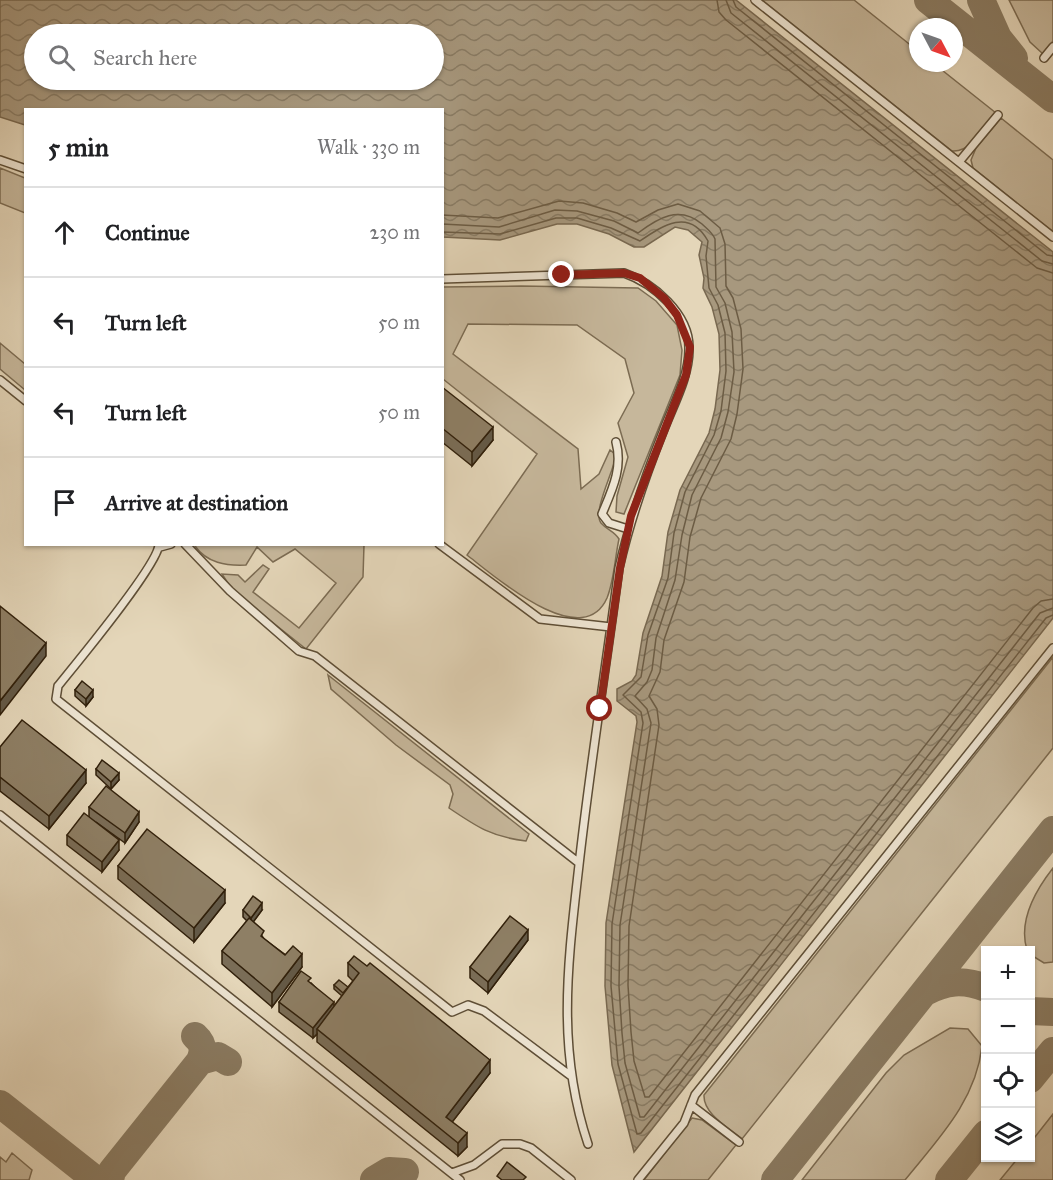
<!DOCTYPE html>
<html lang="en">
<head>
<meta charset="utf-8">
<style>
	:root { --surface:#fff; --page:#f2f2f2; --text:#202124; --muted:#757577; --line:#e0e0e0 }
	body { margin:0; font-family:"IM FELL Great Primer",serif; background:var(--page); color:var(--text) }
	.controls { position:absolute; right:18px; bottom:18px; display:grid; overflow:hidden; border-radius:0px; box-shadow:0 2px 4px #0004 }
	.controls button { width:54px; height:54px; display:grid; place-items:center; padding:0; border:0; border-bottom:2px solid var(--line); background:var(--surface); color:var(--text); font:30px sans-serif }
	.compass { position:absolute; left:909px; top:18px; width:54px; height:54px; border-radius:50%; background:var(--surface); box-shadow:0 2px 4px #0004; rotate:131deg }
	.stop { position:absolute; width:18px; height:18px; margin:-14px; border:4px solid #8f2418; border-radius:50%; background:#fff }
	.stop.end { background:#8f2418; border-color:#fff; box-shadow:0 2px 6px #0008 }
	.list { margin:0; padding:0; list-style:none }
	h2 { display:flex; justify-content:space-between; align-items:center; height:78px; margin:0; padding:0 24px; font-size:26px }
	h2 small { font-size:20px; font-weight:400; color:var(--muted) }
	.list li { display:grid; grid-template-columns:39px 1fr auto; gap:18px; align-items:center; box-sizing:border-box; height:90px; padding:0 24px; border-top:2px solid var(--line) }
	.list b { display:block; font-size:22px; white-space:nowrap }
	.list em { font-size:20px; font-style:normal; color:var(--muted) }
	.icon { flex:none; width:33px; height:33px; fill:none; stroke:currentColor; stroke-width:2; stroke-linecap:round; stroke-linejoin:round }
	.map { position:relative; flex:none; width:1053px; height:1180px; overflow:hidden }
	.search { position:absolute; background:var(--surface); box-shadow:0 2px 4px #0004; left:24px; top:24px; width:420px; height:66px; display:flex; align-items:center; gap:15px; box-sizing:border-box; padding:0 21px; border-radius:33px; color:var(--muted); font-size:22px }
	.panel { position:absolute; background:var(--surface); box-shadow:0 2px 4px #0004; left:24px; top:108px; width:420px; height:438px; border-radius:0px }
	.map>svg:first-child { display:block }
	.grass { fill:#c6b79b; stroke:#7c6c53; stroke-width:1.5 }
	.water { fill:url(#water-waves); stroke:#786850; stroke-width:1.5; fill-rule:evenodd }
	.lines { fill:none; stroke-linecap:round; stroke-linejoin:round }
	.shore { stroke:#6c5c44; stroke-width:1.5 }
	.taxiway { stroke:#8a7b62; stroke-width:28 }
	.lane-casing { stroke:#5e4e36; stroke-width:10 }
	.lane { stroke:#ede4d2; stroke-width:7 }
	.wall { fill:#7a6d57; stroke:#31200b; stroke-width:1.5 }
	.shaded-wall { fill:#635947; stroke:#31200b; stroke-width:1.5 }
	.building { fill:#8e7f65; stroke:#31200b; stroke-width:1.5 }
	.route { stroke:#8f2418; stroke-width:8 }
</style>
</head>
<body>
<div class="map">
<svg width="1053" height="1180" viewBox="0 0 1053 1180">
	<defs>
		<pattern id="water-waves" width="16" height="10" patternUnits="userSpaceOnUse" patternTransform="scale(1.5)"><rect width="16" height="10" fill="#a7987e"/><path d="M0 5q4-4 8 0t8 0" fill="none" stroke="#897c65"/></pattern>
	</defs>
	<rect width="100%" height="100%" fill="#e4d6b9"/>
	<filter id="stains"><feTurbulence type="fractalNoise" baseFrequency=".00333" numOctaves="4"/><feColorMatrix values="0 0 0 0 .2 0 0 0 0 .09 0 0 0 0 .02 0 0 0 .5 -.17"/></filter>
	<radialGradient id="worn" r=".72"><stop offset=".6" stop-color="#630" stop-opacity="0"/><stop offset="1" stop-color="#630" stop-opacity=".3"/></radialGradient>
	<!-- grass -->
	<path class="grass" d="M762 0H854L918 51V63H933L996 113C985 126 971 153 952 151Z
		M1009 0H1053V41L1043 54 1030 42Z
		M1001 118 1053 160V232L973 168 971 160 976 148Z
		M0 168 25 178V213L0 203Z
		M521 286 638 288 656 301 677 325 682 350 680 375 624 514 616 512 617 496 628 457 618 423 634 393 625 359 577 325 468 324 453 354 578 449 581 489 599 474 610 450 616 455C614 471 592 512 601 523 607 530 614 531 619 539 615 557 614 581 607 598 582 654 493 575 467 555L537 454 443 379 442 287Z
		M0 343 25 364V390L0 369Z
		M199 544 364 545 363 577 306 649 233 591 222 574 238 575 245 582 263 565 269 569 253 592 299 628 336 583 295 549 273 562 257 547 246 565C226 566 207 563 195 546Z
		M1053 657V748L742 1139C729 1128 703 1114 704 1095Z
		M328 675 529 834 526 841C492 837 477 827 449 808L453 794 450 785 396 745 331 689Z
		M1053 868V962L1044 963 1031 955 1030 950H1027C1018 921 1035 891 1053 868Z
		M950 1028 968 1029 982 1046C976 1101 938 1139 905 1180H802L886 1073 904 1055Z
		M1053 1114V1180H1000L1018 1158H1030L1031 1142Z
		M692 1118 702 1120 736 1145 708 1180H644Z
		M12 1153 32 1170 29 1180H0V1157L6 1162Z"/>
	<!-- water -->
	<path class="water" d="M0 0H736L1053 252V618L634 1152 612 1065 605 986 606 923 637 722 636 716 617 701V689L632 681 636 675 643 633 662 576 668 532 680 490 709 433 715 409 720 370 719 334 712 307 703 288 704 278 699 255 702 242 688 230 675 227 644 247H634L609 234 577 224H557L500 240 443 237 442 110H26L25 125 0 117ZM34 34H434V80H34Z"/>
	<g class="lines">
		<!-- shore -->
		<path class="shore" d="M717 0 719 12 726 20 1037 268 1053 273
			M726 0 731 13 1042 261 1053 264
			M733 0 736 7 1047 255 1053 256
			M442 215 498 218 559 201 583 203 617 213 636 222 658 210 678 204 700 211 720 228 725 244 726 286 733 298 741 329 743 369 737 414 731 439 701 498 690 537 684 582 664 640 660 672 649 696 657 709 659 725 629 926 628 985 631 1032 634 1061 645 1097H649L1033 608 1041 601 1053 599
			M442 224 499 227 555 210 577 211 614 221 638 233C658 218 679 205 702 224 707 229 712 232 715 239L716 287 725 303 732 332 734 372 728 412 721 438 692 495 682 535 675 580 656 638 652 670 647 682 635 696 647 709 651 723 620 925 619 986 622 1033 625 1063 640 1117H644L1040 613 1053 608
			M442 232 500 234 556 218H577L611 228 640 241C662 226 689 207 708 241L706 256 709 288 718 305 725 333 726 371 721 411 714 435 685 492 674 533 668 578 648 635 641 677 623 695 641 712 643 723 612 924 611 986 618 1064 637 1134 641 1133 1046 618 1053 615"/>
		<!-- taxiway -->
		<path class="taxiway" d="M928 0 1053 99
			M981 0 998 38 1014 58
			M925 992C946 981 963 979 986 988
			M1030 1011 1053 1012
			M200 1061 218 1056 228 1062
			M1030 1079 1053 1051
			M0 1104 96 1180
			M110 1180 112 1171 200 1061C204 1051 204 1044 195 1036
			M374 1180 389 1171 405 1172
			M775 1180 1053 830
			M949 1180 986 1134"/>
		<!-- lane casing -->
		<g class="lane-casing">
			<path id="lane" d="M755 0 1053 237
				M1044 58 1053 47
				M0 160 26 169
				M959 162 998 115
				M442 279 624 273C653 283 690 314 689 349 689 378 673 405 663 432 645 477 630 521 619 568 606 667 590 766 579 865 568 962 556 1048 588 1144
				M0 380 26 401
				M616 442C623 468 612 490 602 514L609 523 628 529
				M159 544C159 564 75 665 58 686L56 699 452 1012 468 1005 484 1011 571 1076
				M185 544 230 591 299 651 315 656 579 863
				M439 544 540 619 611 627
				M160 547 171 544
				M0 815 460 1180
				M691 1105 739 1142
				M452 1173 474 1165 502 1144H520L531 1148 571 1180
				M638 1180 684 1123 695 1095 1053 648"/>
		</g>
		<!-- lane -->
		<use href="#lane" class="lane"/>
	</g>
	<!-- wall -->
	<path class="wall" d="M442 387 493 440 472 466 442 442Z
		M75 690 93 697 86 706 75 696Z
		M0 747 86 783 49 829 0 791Z
		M96 769 119 780 111 789 96 775Z
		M89 807 139 822 125 843 96 822 119 850 102 872 67 845V835L89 817Z
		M118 866 225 903 194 942 118 879Z
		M243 910H262L253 922 264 939 302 967 272 1007 222 964V951L247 921 243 917Z
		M528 940 488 993 470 978V967Z
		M348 963 490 1073 452 1122 467 1147 458 1156 317 1042V1034L313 1038 279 1012V1002L311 983 334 1006 342 996 334 989V985L348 987 353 981 348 976Z"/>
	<!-- shaded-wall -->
	<path class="shaded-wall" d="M493 427V440L472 466V452Z
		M46 643V656L0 715V701Z
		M93 690V697L86 706V699Z
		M86 770V783L49 829V816Z
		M119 773V780L111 789V782Z
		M139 812V822L125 843V833Z
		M119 840V850L102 872V862Z
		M225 890V903L194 942V928Z
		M262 903V910L251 925V918Z
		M528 930V940L488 993V982Z
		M302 954V967L272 1007V993Z
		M334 1002V1012L317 1029V1034L313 1038V1028Z
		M490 1060V1073L446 1130V1117Z
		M467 1133V1147L458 1156V1143Z"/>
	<!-- building -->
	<path class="building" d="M442 387 493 427 472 452 442 428Z
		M0 606 46 643 0 701Z
		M82 681 93 690 86 699 75 690Z
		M22 720 86 770 49 816 0 777V747Z
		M102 760 119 773 111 782 96 769Z
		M106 786 139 812 125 833 89 807Z
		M84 813 119 840 102 862 67 835Z
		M147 829 225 890 194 928 118 866Z
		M253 896 262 903 251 918 243 910Z
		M510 916 528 930 488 982 470 967Z
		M249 918 264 931 261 936 285 955 293 946 302 954 272 993 222 951Z
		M354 956 367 966 370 963 490 1060 446 1117 467 1133 458 1143 317 1029 359 973 348 963Z
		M301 971 311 978 308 981 334 1002 313 1028 279 1002Z
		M339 980 348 987 343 993 334 985Z
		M507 1162 526 1177 523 1180H502L497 1176Z"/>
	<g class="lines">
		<!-- route -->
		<path class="route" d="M562 275 624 273 640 278 664 298 677 315 690 347 686 375 631 516 620 568 600 709"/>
	</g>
	<rect width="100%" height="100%" filter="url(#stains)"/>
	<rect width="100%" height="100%" fill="url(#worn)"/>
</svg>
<div class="controls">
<button>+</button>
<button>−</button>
<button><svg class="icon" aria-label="locate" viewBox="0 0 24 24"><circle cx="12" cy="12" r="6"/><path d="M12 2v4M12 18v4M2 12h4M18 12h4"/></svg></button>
<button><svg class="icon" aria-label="layers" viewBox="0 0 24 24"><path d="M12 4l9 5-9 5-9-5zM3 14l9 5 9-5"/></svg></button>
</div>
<svg class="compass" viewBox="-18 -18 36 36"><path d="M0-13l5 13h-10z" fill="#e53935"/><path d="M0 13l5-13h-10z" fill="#757577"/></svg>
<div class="stop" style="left:600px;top:709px"></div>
<div class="stop end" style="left:562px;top:275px"></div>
<div class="search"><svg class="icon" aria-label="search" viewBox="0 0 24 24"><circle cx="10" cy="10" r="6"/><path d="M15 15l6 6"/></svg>Search here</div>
<section class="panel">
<h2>5 min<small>Walk · 330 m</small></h2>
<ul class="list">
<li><svg class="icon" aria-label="ahead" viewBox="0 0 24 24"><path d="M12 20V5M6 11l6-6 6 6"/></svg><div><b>Continue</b></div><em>230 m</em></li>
<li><svg class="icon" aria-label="left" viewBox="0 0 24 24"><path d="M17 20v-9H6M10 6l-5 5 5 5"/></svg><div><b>Turn left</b></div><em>50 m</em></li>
<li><svg class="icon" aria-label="left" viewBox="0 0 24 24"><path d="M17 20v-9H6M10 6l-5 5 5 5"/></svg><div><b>Turn left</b></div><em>50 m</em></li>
<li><svg class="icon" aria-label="arrive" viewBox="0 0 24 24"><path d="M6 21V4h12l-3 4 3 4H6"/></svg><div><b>Arrive at destination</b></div></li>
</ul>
</section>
</div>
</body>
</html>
